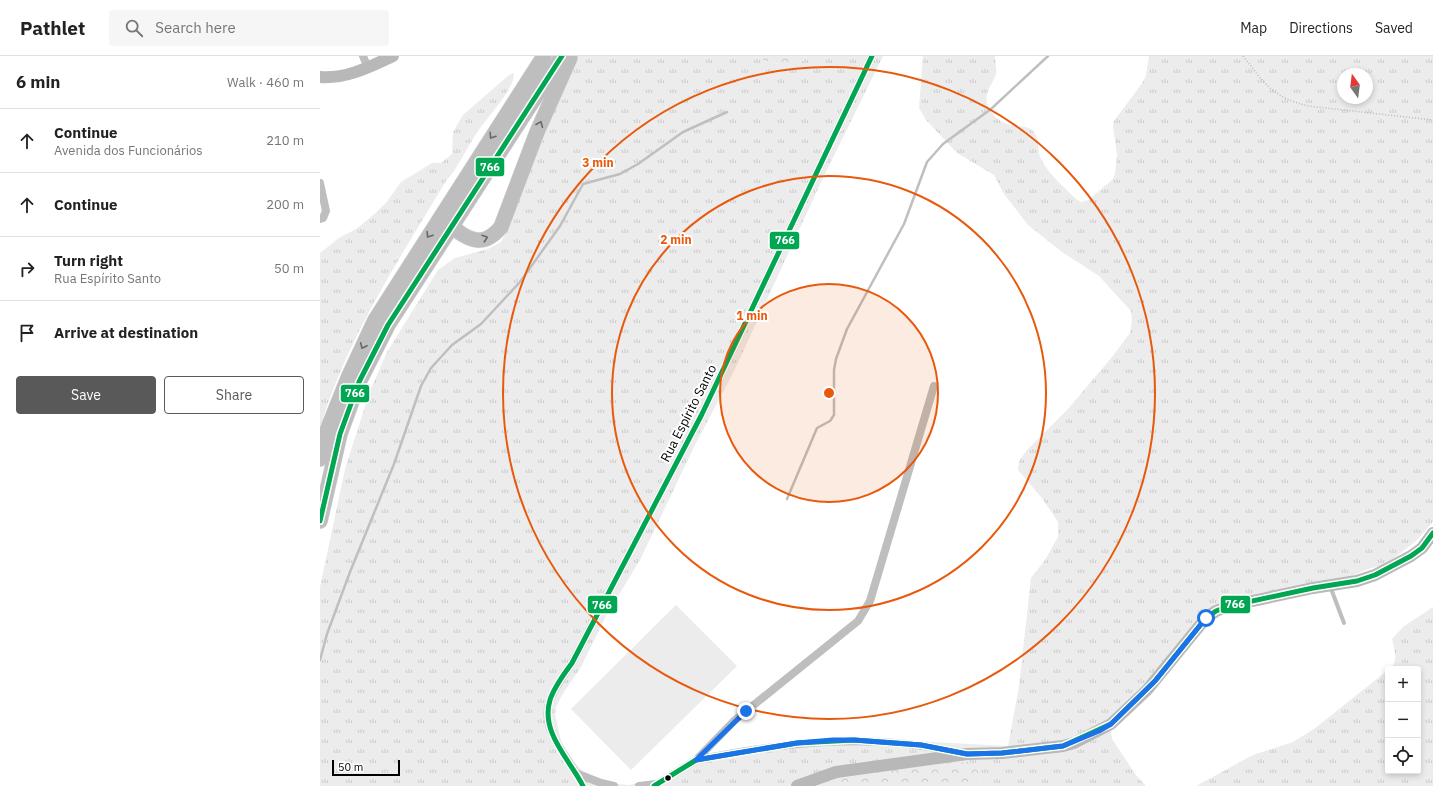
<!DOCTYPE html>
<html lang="en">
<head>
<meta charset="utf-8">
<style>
	:root { --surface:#fff; --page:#f6f6f6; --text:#222; --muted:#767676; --line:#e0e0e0; --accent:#595959 }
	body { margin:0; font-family:"IBM Plex Sans",sans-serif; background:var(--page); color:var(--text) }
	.controls { position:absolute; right:12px; bottom:12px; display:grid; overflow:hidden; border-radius:4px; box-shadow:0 2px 6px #0003 }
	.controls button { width:36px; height:36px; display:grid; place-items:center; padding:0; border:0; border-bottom:1px solid var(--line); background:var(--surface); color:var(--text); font:20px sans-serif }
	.compass { position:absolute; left:1017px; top:12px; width:36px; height:36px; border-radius:50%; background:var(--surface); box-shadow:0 2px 6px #0003; rotate:346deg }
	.scale { position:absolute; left:12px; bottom:10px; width:68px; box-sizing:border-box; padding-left:4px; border:2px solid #000; border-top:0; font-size:11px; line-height:14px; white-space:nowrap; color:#000; -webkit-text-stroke:3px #fff; paint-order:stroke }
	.stop { position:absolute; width:12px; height:12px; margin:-9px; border:3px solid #1a73e8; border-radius:50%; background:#fff }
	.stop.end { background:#1a73e8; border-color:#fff; box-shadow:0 1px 4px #0008 }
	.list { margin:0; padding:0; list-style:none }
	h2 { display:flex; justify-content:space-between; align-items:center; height:52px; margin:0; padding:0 16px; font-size:17px }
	h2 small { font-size:13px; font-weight:400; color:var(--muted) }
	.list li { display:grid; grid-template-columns:26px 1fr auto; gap:12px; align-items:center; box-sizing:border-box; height:64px; padding:0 16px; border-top:1px solid var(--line) }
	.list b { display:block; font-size:15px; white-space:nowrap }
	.list p { margin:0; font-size:13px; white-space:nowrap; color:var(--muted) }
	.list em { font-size:13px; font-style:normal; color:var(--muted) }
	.actions { display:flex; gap:8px; padding:12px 16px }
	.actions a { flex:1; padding:9px 0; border:1px solid var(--accent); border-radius:4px; text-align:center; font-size:14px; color:var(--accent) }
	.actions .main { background:var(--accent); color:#fff }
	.icon { flex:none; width:22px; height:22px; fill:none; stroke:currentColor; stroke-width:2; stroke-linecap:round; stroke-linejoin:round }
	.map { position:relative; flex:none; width:1113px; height:730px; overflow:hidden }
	header { display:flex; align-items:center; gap:24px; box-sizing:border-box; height:56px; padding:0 20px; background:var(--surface); border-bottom:1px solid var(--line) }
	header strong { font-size:19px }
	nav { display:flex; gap:22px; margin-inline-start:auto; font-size:14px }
	.search { width:280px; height:36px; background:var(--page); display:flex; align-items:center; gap:10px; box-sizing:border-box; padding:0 14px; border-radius:4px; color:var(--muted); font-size:15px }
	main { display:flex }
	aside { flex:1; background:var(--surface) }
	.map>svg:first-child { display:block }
	.grass { fill:url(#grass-tufts); fill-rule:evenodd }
	.forest { fill:url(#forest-crowns) }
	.garden { fill:#ececec }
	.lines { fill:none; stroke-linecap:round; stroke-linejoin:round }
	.stream { stroke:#bfbfbf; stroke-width:2.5 }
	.highway-casing { stroke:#dbdbdb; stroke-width:16 }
	.path { stroke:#b9b9b9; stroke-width:1.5; stroke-dasharray:1 2; stroke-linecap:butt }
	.lane { stroke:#bebebe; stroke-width:4 }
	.street { stroke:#bebebe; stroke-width:8 }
	.secondary { stroke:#b8b8b8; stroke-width:12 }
	.highway { stroke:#bebebe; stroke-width:15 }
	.bus-1-casing { stroke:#fff; stroke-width:8 }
	.bus-1 { stroke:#00a651; stroke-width:5 }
	.oneway { stroke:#686868 }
	.route { stroke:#1a73e8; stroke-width:5 }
	.ring { fill:none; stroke:#e8590c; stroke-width:2 }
	.bus-dot { fill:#000; stroke:#fff; stroke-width:1.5 }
	.labels { text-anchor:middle; stroke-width:4; stroke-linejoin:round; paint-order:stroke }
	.street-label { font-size:13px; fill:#000; stroke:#fff }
	.centre { fill:#e8590c; stroke:#fff; stroke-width:2 }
	.ring-label { font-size:12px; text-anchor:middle; font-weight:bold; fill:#e8590c; stroke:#fff; stroke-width:4; stroke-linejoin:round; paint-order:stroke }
	.line-badge { stroke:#fff; stroke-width:1.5 }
	.badge-label { font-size:11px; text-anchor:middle; font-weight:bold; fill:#fff }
</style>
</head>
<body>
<header>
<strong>Pathlet</strong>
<div class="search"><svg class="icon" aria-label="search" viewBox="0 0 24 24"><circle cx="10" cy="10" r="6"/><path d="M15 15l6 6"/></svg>Search here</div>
<nav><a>Map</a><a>Directions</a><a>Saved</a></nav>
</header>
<main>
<aside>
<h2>6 min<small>Walk · 460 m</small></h2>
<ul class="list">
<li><svg class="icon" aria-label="ahead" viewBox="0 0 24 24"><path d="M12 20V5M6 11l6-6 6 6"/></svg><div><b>Continue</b><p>Avenida dos Funcionários</p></div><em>210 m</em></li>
<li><svg class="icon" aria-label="ahead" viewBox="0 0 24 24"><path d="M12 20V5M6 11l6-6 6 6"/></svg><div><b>Continue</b></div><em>200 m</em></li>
<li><svg class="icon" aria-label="right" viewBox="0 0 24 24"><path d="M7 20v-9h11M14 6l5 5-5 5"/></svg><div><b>Turn right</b><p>Rua Espírito Santo</p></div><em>50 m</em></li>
<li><svg class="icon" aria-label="arrive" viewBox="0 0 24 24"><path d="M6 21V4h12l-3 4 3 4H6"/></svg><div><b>Arrive at destination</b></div></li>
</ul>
<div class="actions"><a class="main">Save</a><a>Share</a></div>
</aside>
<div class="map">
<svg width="1113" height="730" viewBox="0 0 1113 730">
	<defs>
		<pattern id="grass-tufts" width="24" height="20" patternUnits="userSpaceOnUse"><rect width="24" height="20" fill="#ececec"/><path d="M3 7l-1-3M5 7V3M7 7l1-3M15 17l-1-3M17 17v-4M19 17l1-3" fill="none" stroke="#c9c9c9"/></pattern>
		<pattern id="forest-crowns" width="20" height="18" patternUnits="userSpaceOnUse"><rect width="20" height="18" fill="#ececec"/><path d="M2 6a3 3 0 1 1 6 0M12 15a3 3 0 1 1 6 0" fill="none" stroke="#c9c9c9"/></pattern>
	</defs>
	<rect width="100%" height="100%" fill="#fff"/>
	<!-- grass -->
	<path class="grass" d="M257 0H433L457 8 483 5 486 0H563L503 122 415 313 374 391 320 504 287 558 261 611 242 639 236 651 235 659 242 689 251 704 263 715 276 722 290 727 308 729 337 724 357 713 430 691 593 685 688 690 699 630 711 522 725 504 738 481V466L722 442 698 414 699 405 707 394 748 353 792 301 810 277 812 265 811 255 779 220 742 196 708 169 684 138 674 119 637 97 606 64 599 52 603 0H675C675 5 677 13 676 18 673 27 664 37 667 47 672 61 681 68 696 70 702 71 708 70 713 75 720 82 717 93 720 101 728 118 743 130 756 143L761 146 768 144 792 124 795 118 797 99 793 70 794 65 823 26 826 19 829 0H1113V466L1096 485 1065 509 1048 513 1023 524 903 549 855 595 790 666 792 683 816 719 826 730H657L661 723 620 708 550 715 484 730H0V531L25 413 50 335 67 296 118 214 135 202 168 193 181 186 188 172 229 65ZM1023 18H1047V42H1023Z
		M194 17C195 33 167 61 158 75 147 91 140 109 126 125 78 205 27 282 0 372V197L19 182 36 173 51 161 66 147 81 126 112 107H121L132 98 133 76 143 59 189 19Z
		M1113 551V730H876L933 699 973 686 994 673 1068 614V715H1098V613H1070C1079 605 1074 593 1072 583L1083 571Z"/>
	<!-- forest -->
	<path class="forest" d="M433 0H486C475 17 448 5 433 0Z
		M648 706C656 710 659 715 661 723L657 730H484C535 710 594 710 648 706Z"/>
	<!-- garden -->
	<path class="garden" d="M356 549 417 610 311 714 251 653Z"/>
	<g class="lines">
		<!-- stream -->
		<path class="stream" d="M467 443 497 372 510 365 514 359V314L516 303 527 273 584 168 607 106 623 88 671 53 728 0
			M0 604 7 578 30 516 74 408 101 330 111 312 132 289 161 268 200 226 240 170 263 128 300 118 318 108 363 76 407 56"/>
		<!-- highway casing -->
		<g class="highway-casing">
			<path id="highway" d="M128 161C128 168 131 170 136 174 153 187 166 189 181 171L217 76 250 2
				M0 403 6 377 28 322 55 264 224 0
				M0 465 20 378 39 326 68 269 242 0"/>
		</g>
		<!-- path -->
		<path class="path" d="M923 0C945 28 952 41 988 50L1113 64"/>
		<!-- lane -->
		<path class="lane" d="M1010 530 1024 567"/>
		<!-- street -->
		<path class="street" d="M43 0 48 12
			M0 127 6 155 3 162 0 163
			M377 704C464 686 553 676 641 697
			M258 718 281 727 294 730
			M263 730C252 703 218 675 230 644 235 631 244 619 252 607L382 358 552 0
			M319 730 336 728
			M334 730 376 704 415 664 538 565 550 545 614 330"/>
		<!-- secondary -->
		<path class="secondary" d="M0 21C27 23 49 11 73 0
			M477 730 516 716 647 698 682 697 743 690 754 687 791 668 827 634 886 562 896 555 909 550 993 532 1037 525 1055 519 1091 500 1102 492 1113 477"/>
		<!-- highway -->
		<use href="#highway" class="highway"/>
		<!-- bus-1 casing -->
		<g class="bus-1-casing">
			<path id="bus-1" d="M0 465 20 378 39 326 68 269 242 0
				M263 730C250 704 220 676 230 644 234 631 244 618 252 607L382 358 552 0
				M334 730 376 704 477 687 534 684 601 689 647 698 682 697 743 690 791 668 835 625 886 562 896 555 909 550 993 532 1037 525 1055 519 1091 500 1102 492 1113 477"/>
		</g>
		<!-- bus-1 -->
		<use href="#bus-1" class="bus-1"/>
	</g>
	<!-- one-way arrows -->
	<defs><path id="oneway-chevron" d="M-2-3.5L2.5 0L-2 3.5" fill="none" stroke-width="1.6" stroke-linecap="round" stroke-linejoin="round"/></defs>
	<g class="oneway">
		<use href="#oneway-chevron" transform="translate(220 68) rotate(-68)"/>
		<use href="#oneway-chevron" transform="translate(172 80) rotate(123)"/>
		<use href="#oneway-chevron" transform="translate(109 179) rotate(122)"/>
		<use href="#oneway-chevron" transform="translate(165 182) rotate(-18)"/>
		<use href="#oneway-chevron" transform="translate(43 290) rotate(115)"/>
	</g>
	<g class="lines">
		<!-- route -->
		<path class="route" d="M426 655 376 704 477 687 513 684H534L601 689 647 698 682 697 743 690 779 675 791 668 835 625 886 562"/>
	</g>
	<!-- distance rings -->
	<circle cx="509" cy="337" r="109" fill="#e8590c" fill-opacity=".12"/>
	<g class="ring">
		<circle cx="509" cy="337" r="109"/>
		<circle cx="509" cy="337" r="217"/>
		<circle cx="509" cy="337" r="326"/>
	</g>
	<!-- markers -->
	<circle class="bus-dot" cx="348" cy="722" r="3.5"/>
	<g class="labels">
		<!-- street labels -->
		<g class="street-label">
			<text transform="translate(368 357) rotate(-63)" y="5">Rua Espírito Santo</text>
		</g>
	</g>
	<circle cx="509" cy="337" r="6" class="centre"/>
	<g class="ring-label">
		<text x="278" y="111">3 min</text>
		<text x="356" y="188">2 min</text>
		<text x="432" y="264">1 min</text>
	</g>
	<g class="line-badge">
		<rect x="155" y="101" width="30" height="20" rx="4" fill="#00a651"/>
		<rect x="449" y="175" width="31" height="19" rx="4" fill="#00a651"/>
		<rect x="20" y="328" width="30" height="19" rx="4" fill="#00a651"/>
		<rect x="900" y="539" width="31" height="19" rx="4" fill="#00a651"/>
		<rect x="267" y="539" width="31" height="19" rx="4" fill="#00a651"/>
	</g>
	<g class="badge-label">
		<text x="170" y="115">766</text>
		<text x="465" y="188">766</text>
		<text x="35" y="341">766</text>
		<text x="915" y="552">766</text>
		<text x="282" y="553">766</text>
	</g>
</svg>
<div class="controls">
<button>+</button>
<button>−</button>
<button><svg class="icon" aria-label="locate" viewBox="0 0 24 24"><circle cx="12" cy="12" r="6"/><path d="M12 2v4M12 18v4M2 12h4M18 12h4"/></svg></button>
</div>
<svg class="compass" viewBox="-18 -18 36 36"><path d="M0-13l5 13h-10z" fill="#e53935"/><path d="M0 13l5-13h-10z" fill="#767676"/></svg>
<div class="scale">50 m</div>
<div class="stop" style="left:886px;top:562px"></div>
<div class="stop end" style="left:426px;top:655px"></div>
</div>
</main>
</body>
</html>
